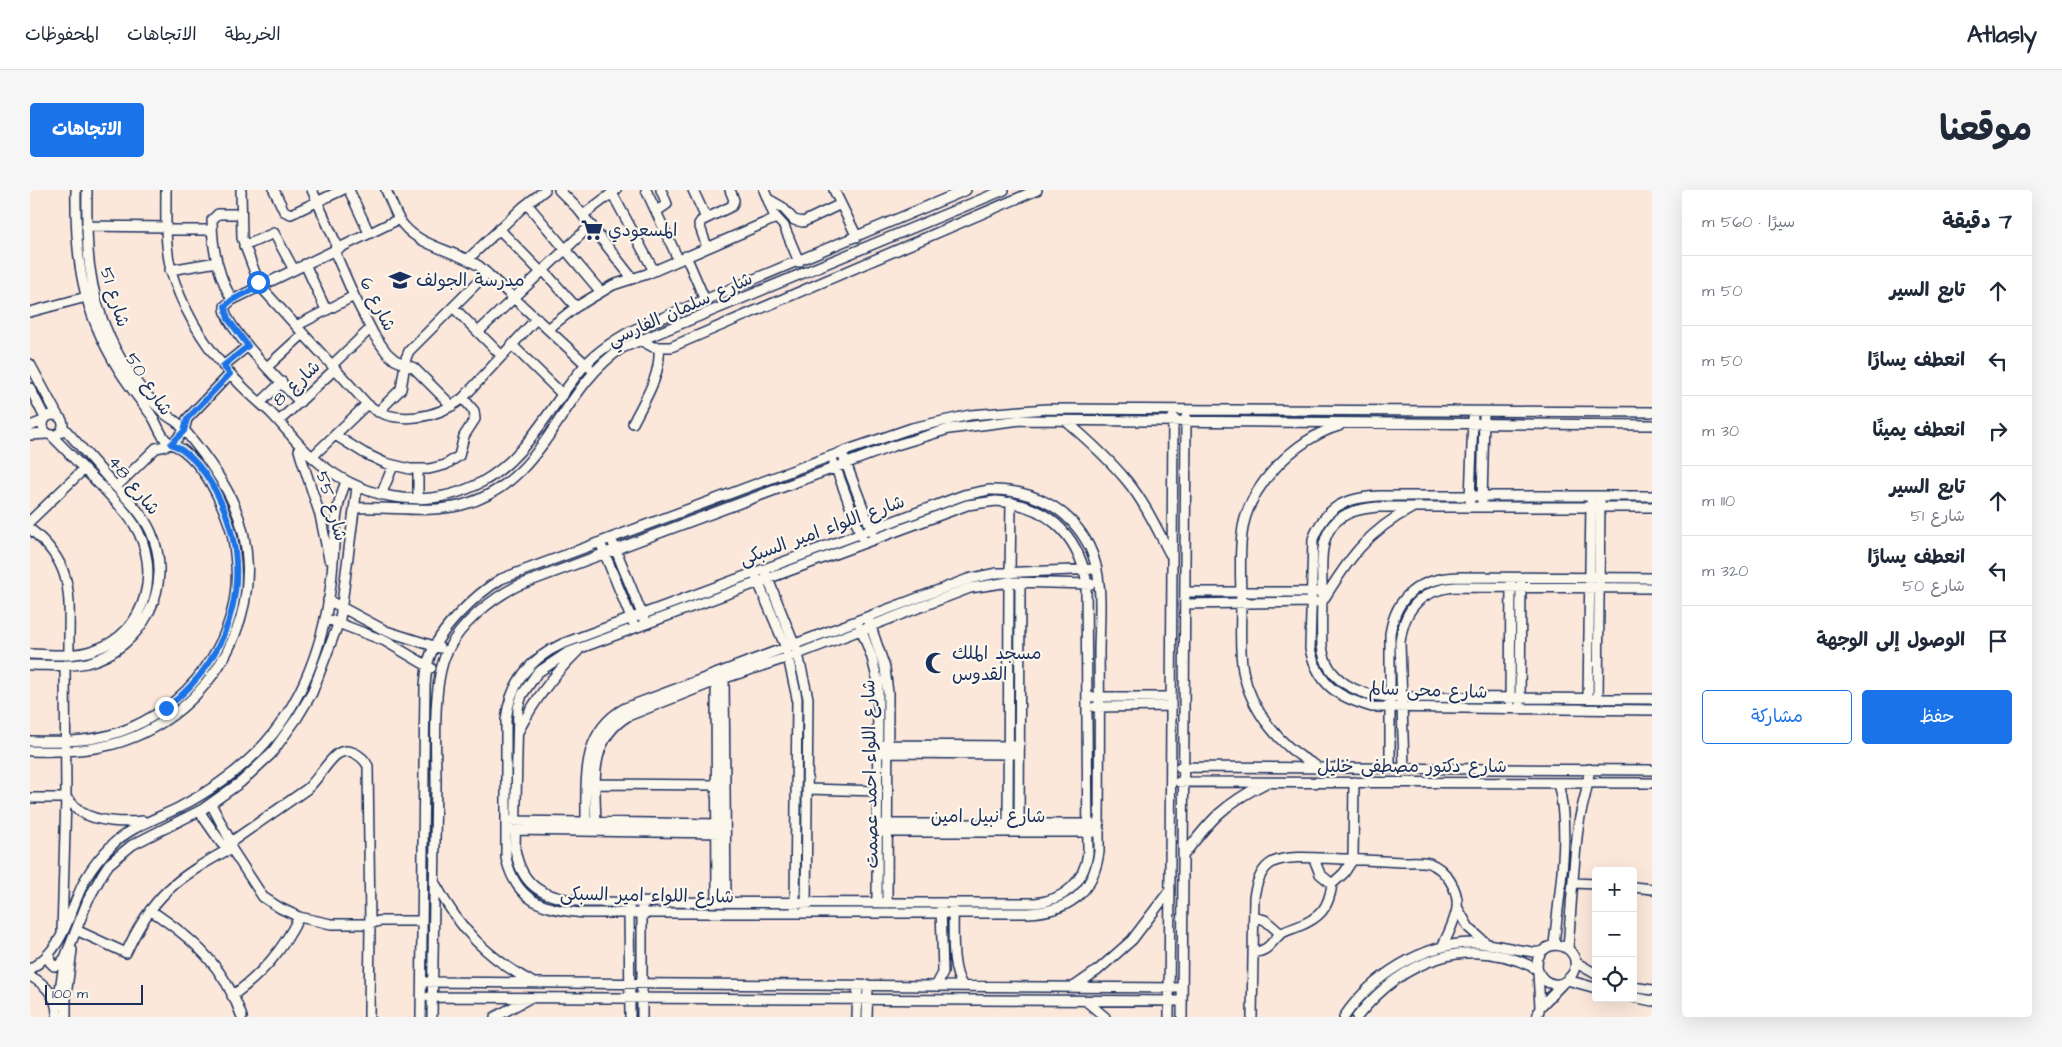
<!DOCTYPE html>
<html lang="ar">
<head>
<meta charset="utf-8">
<style>
	:root { --surface:#fff; --page:#f6f6f7; --text:#1f2937; --muted:#747a83; --line:#e0e1e3; --accent:#1a73e8 }
	body { margin:0; font-family:"Architects Daughter","Playpen Sans Arabic",sans-serif; background:var(--page); color:var(--text); direction:rtl }
	.controls { position:absolute; right:15px; bottom:15px; display:grid; overflow:hidden; border-radius:5px; box-shadow:0 5px 20px #0002 }
	.controls button { width:45px; height:45px; display:grid; place-items:center; padding:0; border:0; border-bottom:1px solid var(--line); background:var(--surface); color:var(--text); font:25px sans-serif }
	.scale { position:absolute; left:15px; bottom:12px; width:98px; box-sizing:border-box; padding-left:5px; border:2px solid #1b2f5e; border-top:0; font-size:14px; line-height:18px; white-space:nowrap; color:#1b2f5e; -webkit-text-stroke:4px #fbf7ec; paint-order:stroke }
	.stop { position:absolute; width:15px; height:15px; margin:-11px; border:4px solid #1a73e8; border-radius:50%; background:#fff }
	.stop.end { background:#1a73e8; border-color:#fff; box-shadow:0 1px 5px #0008 }
	.list { margin:0; padding:0; list-style:none }
	h2 { display:flex; justify-content:space-between; align-items:center; height:65px; margin:0; padding:0 20px; font-size:21px }
	h2 small { font-size:16px; font-weight:400; color:var(--muted) }
	.list li { display:grid; grid-template-columns:32px 1fr auto; gap:15px; align-items:center; box-sizing:border-box; height:70px; padding:0 20px; border-top:1px solid var(--line) }
	.list b { display:block; font-size:19px; white-space:nowrap }
	.list p { margin:0; font-size:16px; white-space:nowrap; color:var(--muted) }
	.list em { font-size:16px; font-style:normal; color:var(--muted) }
	.actions { display:flex; gap:10px; padding:15px 20px }
	.actions a { flex:1; padding:11px 0; border:1px solid var(--accent); border-radius:5px; text-align:center; font-size:18px; color:var(--accent) }
	.actions .main { background:var(--accent); color:#fff }
	.icon { flex:none; width:28px; height:28px; fill:none; stroke:currentColor; stroke-width:2; stroke-linecap:round; stroke-linejoin:round }
	.map { position:relative; flex:none; width:1622px; height:827px; overflow:hidden; direction:ltr; border-radius:5px }
	header { display:flex; align-items:center; gap:30px; box-sizing:border-box; height:70px; padding:0 25px; background:var(--surface); border-bottom:1px solid var(--line) }
	header strong { font-size:24px }
	nav { display:flex; gap:28px; margin-inline-start:auto; font-size:18px }
	.intro { display:flex; align-items:center; justify-content:space-between; box-sizing:border-box; height:120px; padding:0 30px }
	h1 { margin:0; font-size:35px }
	.button { padding:12px 22px; border-radius:5px; background:var(--accent); color:#fff; font-size:18px; font-weight:700 }
	main { display:flex; gap:30px; padding:0 30px }
	aside { flex:1; background:var(--surface); border-radius:5px; box-shadow:0 5px 20px #0002 }
	.map>svg:first-child { display:block }
	.lines { fill:none; stroke-linecap:round; stroke-linejoin:round }
	.minor-casing { stroke:#1b2f5e; stroke-width:12 }
	.minor { stroke:#fbf7ec; stroke-width:9 }
	.route { stroke:#1a73e8; stroke-width:6 }
	.labels { text-anchor:middle; stroke-width:4.5; stroke-linejoin:round; paint-order:stroke }
	.poi-label { font-size:18px; fill:#1b2f5e; stroke:#fbf7ec; text-anchor:start }
	.street-label { font-size:18px; fill:#1b2f5e; stroke:#fbf7ec }
</style>
</head>
<body>
<header>
<strong>Atlasly</strong>
<nav><a>الخريطة</a><a>الاتجاهات</a><a>المحفوظات</a></nav>
</header>
<div class="intro"><h1>موقعنا</h1><a class="button">الاتجاهات</a></div>
<main>
<aside>
<h2>7 دقيقة<small>سيرًا · 560 m</small></h2>
<ul class="list">
<li><svg class="icon" aria-label="ahead" viewBox="0 0 24 24"><path d="M12 20V5M6 11l6-6 6 6"/></svg><div><b>تابع السير</b></div><em>50 m</em></li>
<li><svg class="icon" aria-label="left" viewBox="0 0 24 24"><path d="M17 20v-9H6M10 6l-5 5 5 5"/></svg><div><b>انعطف يسارًا</b></div><em>50 m</em></li>
<li><svg class="icon" aria-label="right" viewBox="0 0 24 24"><path d="M7 20v-9h11M14 6l5 5-5 5"/></svg><div><b>انعطف يمينًا</b></div><em>30 m</em></li>
<li><svg class="icon" aria-label="ahead" viewBox="0 0 24 24"><path d="M12 20V5M6 11l6-6 6 6"/></svg><div><b>تابع السير</b><p>شارع 51</p></div><em>110 m</em></li>
<li><svg class="icon" aria-label="left" viewBox="0 0 24 24"><path d="M17 20v-9H6M10 6l-5 5 5 5"/></svg><div><b>انعطف يسارًا</b><p>شارع 50</p></div><em>320 m</em></li>
<li><svg class="icon" aria-label="arrive" viewBox="0 0 24 24"><path d="M6 21V4h12l-3 4 3 4H6"/></svg><div><b>الوصول إلى الوجهة</b></div></li>
</ul>
<div class="actions"><a class="main">حفظ</a><a>مشاركة</a></div>
</aside>
<div class="map">
<svg width="1622" height="827" viewBox="0 0 1622 827">
	<rect width="100%" height="100%" fill="#fce8db"/>
	<filter id="ink" filterUnits="userSpaceOnUse"><feTurbulence type="fractalNoise" baseFrequency=".02" numOctaves="2"/><feDisplacementMap in="SourceGraphic" scale="10" xChannelSelector="R" yChannelSelector="G"/><feConvolveMatrix kernelMatrix="1 2 1 2 8 2 1 2 1" color-interpolation-filters="sRGB"/></filter>
	<g filter="url(#ink)">
		<g class="lines">
			<!-- minor casing -->
			<g class="minor-casing">
				<path id="minor" d="M136 0C136 31 134 63 145 93 158 129 181 164 207 191 217 202 229 212 240 222 254 236 266 253 281 266 329 309 394 323 452 292 499 266 521 213 556 174 568 161 585 150 601 141L936 0
					M211 0 212 48 230 96 337 214C364 237 408 228 433 208L507 128
					M244 0 254 21 261 24 312 0
					M282 0 305 51 307 67 324 106 344 145 357 163 365 170 384 178 422 216
					M319 0 339 43
					M356 0C360 9 364 20 369 29 386 57 423 59 449 76L560 178
					M529 0 548 19 602 88
					M616 0 648 69
					M663 0 676 28
					M734 0 744 25 754 36 769 72
					M804 0 827 47
					M582 3 624 81
					M738 9 752 17 764 30 773 32 811 14
					M497 14 571 102
					M627 21 637 14 631 0
					M553 25 586 0
					M56 36 136 37
					M469 39 511 82
					M136 40H182
					M214 56 244 43 264 80
					M677 57 669 34 671 31 702 16 704 10 700 0
					M656 66 675 110
					M438 69 493 17 515 0
					M275 74 296 120
					M140 80 187 72
					M513 80 546 117
					M202 110C188 85 182 58 182 30L188 24H210
					M423 117 472 166
					M0 122 60 106
					M266 136 324 106
					M518 139 546 117 583 95 617 84 746 28
					M448 142 561 35
					M610 150 623 157H641L1007 0
					M482 155 533 205
					M0 174 28 226
					M302 175 340 139
					M193 176 218 156
					M237 177 273 144
					M0 198 15 228
					M270 212C255 196 192 136 195 116L202 110 369 29
					M230 213 252 192
					M348 222 371 199 376 168 379 161 457 83
					M13 235a10 10 0 1 1 20 0a10 10 0 1 1-20 0Z
					M249 231 305 179
					M1037 232C1058 250 1079 269 1097 291 1115 313 1127 339 1140 364
					M603 233C615 209 631 186 629 158
					M0 236 13 231
					M0 245 17 244
					M305 245 334 263 355 273 380 279H399L415 275 429 266 434 246 445 229 444 221 433 208
					M271 257 269 260 271 267 290 325 299 369
					M282 267 337 214
					M814 268 843 344
					M804 273 832 348
					M86 297 126 258 136 256 146 250 154 241 157 229 200 184
					M959 300C1001 299 1039 317 1059 356 1075 388 1069 430 1069 464 1070 530 1069 596 1069 662 1063 704 1038 721 998 723H554C513 720 486 711 476 668V530C480 494 499 469 532 454L934 305Z
					M351 305 363 276
					M1622 306H1349C1315 308 1296 316 1283 349L1280 459C1289 496 1308 507 1342 517L1622 520
					M388 309V280
					M1440 310 1443 228
					M966 311C1015 314 1047 343 1056 389L1058 663C1054 693 1034 710 1005 713L555 712C517 708 492 700 485 659L488 518 492 505 507 483 537 463 937 315Z
					M1452 312 1454 227
					M1622 317H1347C1330 319 1314 321 1302 336 1289 353 1292 378 1292 399 1292 418 1291 438 1292 456 1296 491 1329 506 1360 507L1622 509
					M325 318C361 316 397 324 432 315 518 292 527 201 592 158L974 0
					M0 331 54 279
					M0 339C48 377 38 410 39 465
					M583 353 614 429
					M572 357 603 433
					M980 383 981 312
					M736 384 768 464 778 508 776 718
					M726 387 756 458 767 508 765 717
					M1155 402H1285
					M298 410 356 441 410 458
					M1292 412C1318 370 1337 341 1382 318
					M1155 414 1285 412
					M295 428 355 451 401 478
					M839 431 855 478 858 503 857 713
					M830 436 842 468 848 492 847 712
					M0 464C21 465 44 467 64 460 117 443 132 379 104 334 95 320 83 309 72 297 55 280 38 262 21 245
					M0 475C18 475 39 477 57 473 113 458 145 396 121 342 113 324 99 311 86 297 68 277 51 257 33 237
					M694 485 696 712
					M686 486 687 712
					M1064 507H1141
					M1558 508 1561 312
					M1568 509 1570 311
					M1480 512 1481 393
					M1490 514 1491 394
					M1065 517 1141 516
					M488 542C504 511 523 485 548 461
					M0 551C34 552 68 552 100 538 168 509 215 439 205 364 204 353 202 341 198 331 189 306 175 278 154 261 148 256 141 255 135 249 129 242 127 233 122 226 111 211 99 196 89 180 52 121 45 69 46 0
					M854 555 984 556
					M0 561C36 562 71 561 104 547 197 508 246 399 200 306 187 281 168 256 150 235 145 230 137 227 132 221 111 201 92 174 80 148 57 98 56 54 57 0
					M854 563 983 564
					M1285 575C1250 557 1221 520 1213 481 1209 459 1211 435 1211 412 1211 390 1209 366 1212 344 1217 297 1266 248 1309 236
					M1150 577 1622 580
					M1360 577V444C1366 405 1390 388 1429 387L1622 388
					M1374 577 1370 452C1374 418 1392 399 1427 397L1622 398
					M1149 592 1622 593
					M566 594 687 595
					M778 599 848 601
					M0 608H36C41 612 46 618 51 622 67 632 94 633 113 631
					M181 614 201 652
					M169 621 192 654 201 658V652L277 599C288 589 295 575 305 566 317 555 332 565 338 576L340 734 339 827
					M481 631 693 634
					M854 634H1063
					M480 640 692 643
					M556 641C557 595 548 544 595 518L938 389 967 383 1067 379
					M566 641C566 599 556 551 598 526L686 491 768 464 940 398 979 392 1061 394
					M853 642H1063
					M978 642 979 392
					M989 642 990 392
					M1153 666C1181 629 1194 614 1236 593
					M1284 669 1290 684 1302 694
					M1543 693 1566 694
					M406 695C430 740 457 767 502 792
					M1603 697 1622 699
					M599 717 600 827
					M612 717V827
					M1427 717 1439 738 1456 753
					M923 718C924 740 920 779 933 796
					M120 720C164 749 194 776 212 827
					M1224 727 1235 730 1251 744
					M46 740 96 763C122 705 147 688 201 658L233 707 250 718 269 727 301 734H340L349 731H392
					M32 742 36 608 35 475
					M1524 755C1529 703 1541 644 1528 593
					M1538 759C1541 719 1543 679 1548 639 1550 619 1559 600 1559 579
					M1224 762C1237 762 1241 753 1249 745 1254 741 1262 739 1267 737 1290 728 1299 718 1302 694L1314 683 1323 669 1324 592
					M19 764 20 772 24 776 29 775 35 768
					M1545 772 1566 784
					M0 779C38 756 37 723 56 688 63 676 72 665 82 655 101 636 127 629 150 617 178 602 205 584 227 562 273 515 296 449 302 384 305 353 303 321 316 292
					M0 786C17 795 28 808 27 827
					M1537 790 1566 798
					M397 792 1152 798
					M906 796 913 783 911 718
					M1045 796 1068 780 1102 750 1140 700
					M1603 797 1622 800
					M202 806C232 784 253 760 269 727
					M399 807 1152 811
					M1603 807 1622 811
					M1056 811 1075 827
					M1510 817 1534 792
					M27 818 35 768 58 710 73 683 79 674 102 655 173 619 211 592 241 564 267 528 282 503 310 429 327 297
					M36 827V806L42 760
					M391 827 395 496C396 487 396 478 399 469 408 440 446 404 471 389L812 262 882 238 940 225 1017 219 1622 222
					M402 827C403 749 405 671 406 593 406 557 402 493 417 462 430 434 461 409 487 396L863 256 919 239 991 230 1622 235
					M465 827 498 809
					M827 827 828 795
					M837 827 838 795
					M1139 827 1143 227
					M1152 827 1156 227
					M1222 827 1224 707C1226 694 1230 679 1243 672 1261 664 1295 669 1315 669 1334 670 1353 671 1372 672 1380 672 1391 671 1399 673 1416 679 1429 700 1427 718 1425 731 1418 745 1412 757
					M1314 827C1341 787 1392 754 1441 753 1460 752 1478 759 1497 761 1501 762 1508 763 1512 761 1514 760 1516 758 1518 757 1529 752 1542 758 1545 770 1546 776 1544 783 1540 787 1524 806 1497 784 1511 762
					M1327 827C1373 769 1439 744 1507 779
					M1507 827 1510 817 1508 783"/>
			</g>
			<!-- minor -->
			<use href="#minor" class="minor"/>
		</g>
	</g>
	<g class="lines" filter="url(#ink)">
		<!-- route -->
		<path class="route" d="M136 518C205 466 227 377 185 300 175 282 160 262 141 254L154 241 157 229 200 184 193 176 218 156 198 129 195 116 202 110 230 96 228 92"/>
	</g>
	<!-- icons -->
	<defs>
		<g id="supermarket-bare" transform="scale(1.725)"><path d="M-6-5.5h2.5l.6 2H6L4.5 2H-2.5L-4.4-4H-6ZM-1.5 3.2a1.3 1.3 0 1 0 .1 0ZM3 3.2a1.3 1.3 0 1 0 .1 0Z" fill="#1b2f5e" stroke="#fbf7ec" stroke-width="2.5" paint-order="stroke"/></g>
		<g id="school-bare" transform="scale(1.725)"><path d="M0-5L7-2L0 1L-7-2ZM-4 1L0 2.5L4 1V4Q0 6-4 4Z" fill="#1b2f5e" stroke="#fbf7ec" stroke-width="2.5" paint-order="stroke"/></g>
		<g id="mosque-bare" transform="scale(1.725)"><path d="M3.5-4.9A6 6 0 1 0 3.5 4.9A5 5 0 1 1 3.5-4.9Z" fill="#1b2f5e" stroke="#fbf7ec" stroke-width="2.5" paint-order="stroke"/></g>
	</defs>
	<g fill-rule="evenodd">
		<use href="#supermarket-bare" x="562" y="40"/>
		<use href="#school-bare" x="370" y="90"/>
		<use href="#mosque-bare" x="906" y="473"/>
	</g>
	<g class="labels">
		<!-- poi labels -->
		<g class="poi-label">
			<text x="578" y="46">المسعودي</text>
			<text x="386" y="96">مدرسة الجولف</text>
			<text x="922" y="469">مسجد الملك<tspan x="922" dy="21">القدوس</tspan></text>
		</g>
		<!-- street labels -->
		<g class="street-label">
			<text transform="translate(85 107) rotate(73)" y="6">شارع 51</text>
			<text transform="translate(348 114) rotate(63)" y="6">شارع 6</text>
			<text transform="translate(650 119) rotate(-24)" y="6">شارع سلمان الفارسي</text>
			<text transform="translate(266 193) rotate(-43)" y="6">شارع 8</text>
			<text transform="translate(119 194) rotate(57)" y="6">شارع 50</text>
			<text transform="translate(104 295) rotate(51)" y="6">شارع 48</text>
			<text transform="translate(302 316) rotate(74)" y="6">شارع 55</text>
			<text transform="translate(792 340) rotate(-20)" y="6">شارع اللواء امير السبكى</text>
			<text transform="translate(1398 500) rotate(2)" y="6">شارع محى سالم</text>
			<text x="1382" y="582">شارع دكتور مصطفى خليل</text>
			<text transform="translate(840 584) rotate(-91)" y="6">شارع اللواء احمد عصمت</text>
			<text x="958" y="632">شارع نبيل امين</text>
			<text transform="translate(617 705) rotate(1)" y="6">شارع اللواء امير السبكى</text>
		</g>
	</g>
</svg>
<div class="controls">
<button>+</button>
<button>−</button>
<button><svg class="icon" aria-label="locate" viewBox="0 0 24 24"><circle cx="12" cy="12" r="6"/><path d="M12 2v4M12 18v4M2 12h4M18 12h4"/></svg></button>
</div>
<div class="scale">100 m</div>
<div class="stop" style="left:228px;top:92px"></div>
<div class="stop end" style="left:136px;top:518px"></div>
</div>
</main>
</body>
</html>
